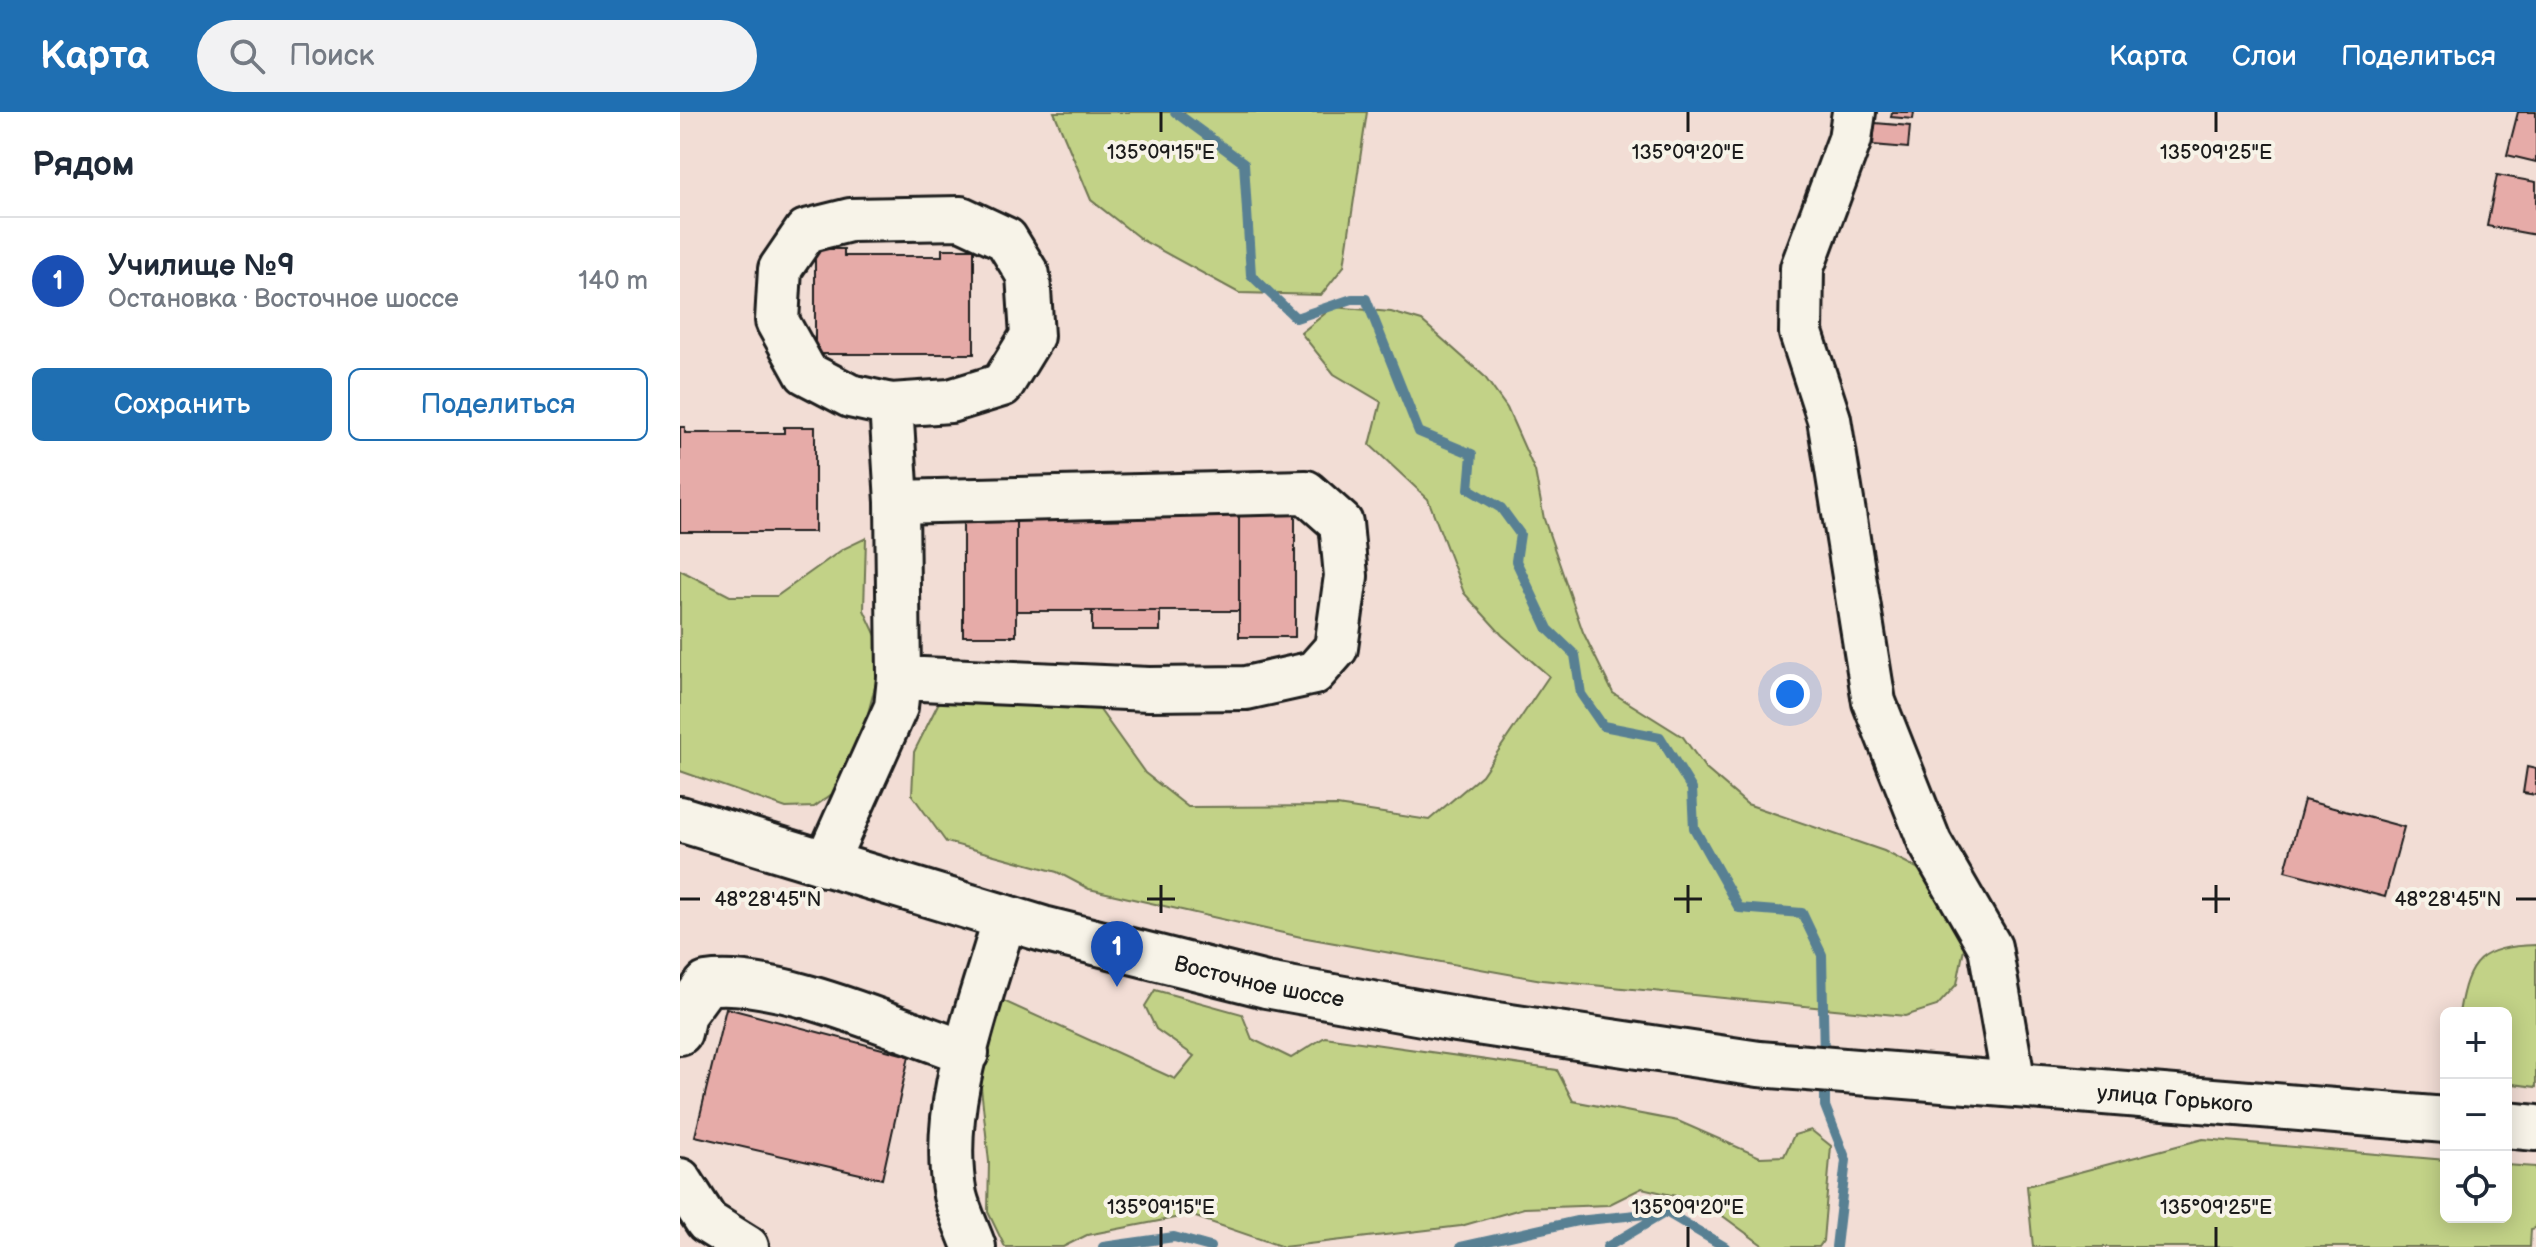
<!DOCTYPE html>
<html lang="ru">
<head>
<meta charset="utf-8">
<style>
	:root { --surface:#fff; --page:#f2f2f3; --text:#1f2937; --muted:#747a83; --line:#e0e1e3; --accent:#1f6fb2 }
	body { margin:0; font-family:"Balsamiq Sans",sans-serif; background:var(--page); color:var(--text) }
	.controls { position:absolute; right:24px; bottom:24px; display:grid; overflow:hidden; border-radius:12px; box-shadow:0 4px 20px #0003 }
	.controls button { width:72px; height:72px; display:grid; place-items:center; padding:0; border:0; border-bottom:2px solid var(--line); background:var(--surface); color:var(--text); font:40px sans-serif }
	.you { position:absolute; left:1110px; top:582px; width:28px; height:28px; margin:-20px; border:6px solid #fff; border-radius:50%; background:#1a73e8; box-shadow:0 0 0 12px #1a73e833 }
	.badge { display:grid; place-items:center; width:52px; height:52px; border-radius:50%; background:var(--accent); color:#fff; font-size:26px; font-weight:700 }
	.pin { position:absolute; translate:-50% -66px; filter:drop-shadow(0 2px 4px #0008) }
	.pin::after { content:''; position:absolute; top:42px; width:28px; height:24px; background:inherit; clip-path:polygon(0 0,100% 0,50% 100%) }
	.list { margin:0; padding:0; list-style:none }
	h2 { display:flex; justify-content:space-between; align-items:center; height:104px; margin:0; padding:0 32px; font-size:34px }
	h2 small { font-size:26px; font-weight:400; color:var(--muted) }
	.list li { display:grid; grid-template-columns:52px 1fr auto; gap:24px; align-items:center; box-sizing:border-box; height:128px; padding:0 32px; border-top:2px solid var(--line) }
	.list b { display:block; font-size:30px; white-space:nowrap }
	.list p { margin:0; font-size:26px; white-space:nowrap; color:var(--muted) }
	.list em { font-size:26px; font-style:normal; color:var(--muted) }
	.actions { display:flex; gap:16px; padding:24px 32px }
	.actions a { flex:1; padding:18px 0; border:2px solid var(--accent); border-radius:12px; text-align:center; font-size:28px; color:var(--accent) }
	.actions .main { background:var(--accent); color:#fff }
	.icon { flex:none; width:44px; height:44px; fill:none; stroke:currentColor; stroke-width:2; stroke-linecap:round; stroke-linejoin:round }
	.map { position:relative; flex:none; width:1856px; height:1135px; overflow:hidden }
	header { display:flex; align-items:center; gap:48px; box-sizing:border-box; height:112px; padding:0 40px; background:var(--accent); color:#fff }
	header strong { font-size:38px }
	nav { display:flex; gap:44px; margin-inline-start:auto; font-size:28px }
	.search { width:560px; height:72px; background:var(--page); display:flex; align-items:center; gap:20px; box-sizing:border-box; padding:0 28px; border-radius:44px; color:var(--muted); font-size:30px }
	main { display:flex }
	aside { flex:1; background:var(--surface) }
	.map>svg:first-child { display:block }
	.green { fill:#c2d287; stroke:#6f7752; stroke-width:2 }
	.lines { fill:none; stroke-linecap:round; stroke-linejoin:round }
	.stream { stroke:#598093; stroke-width:10 }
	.building { fill:#e6aba8; stroke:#1c1c1c; stroke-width:2 }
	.minor-casing { stroke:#1c1c1c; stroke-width:48 }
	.major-casing { stroke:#1c1c1c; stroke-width:50 }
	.minor { stroke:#f7f3e8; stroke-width:42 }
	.major { stroke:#f7f3e8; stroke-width:44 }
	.ticks { fill:none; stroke:#1c1c1c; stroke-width:3 }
	.labels { text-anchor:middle; stroke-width:8; stroke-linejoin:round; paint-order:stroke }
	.street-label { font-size:22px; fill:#1c1c1c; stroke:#f7f3e8 }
	.ticks-label { font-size:20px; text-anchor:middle; fill:#1c1c1c; stroke:#f7f3e8; stroke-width:8; stroke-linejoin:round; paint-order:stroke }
</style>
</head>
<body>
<header>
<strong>Карта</strong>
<div class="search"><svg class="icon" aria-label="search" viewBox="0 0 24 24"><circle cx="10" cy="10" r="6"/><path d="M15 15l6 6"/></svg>Поиск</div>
<nav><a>Карта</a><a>Слои</a><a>Поделиться</a></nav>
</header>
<main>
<aside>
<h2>Рядом<small></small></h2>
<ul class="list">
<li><span class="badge" style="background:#1a4fb4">1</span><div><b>Училище №9</b><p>Остановка · Восточное шоссе</p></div><em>140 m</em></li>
</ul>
<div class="actions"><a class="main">Сохранить</a><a>Поделиться</a></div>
</aside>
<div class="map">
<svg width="1856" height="1135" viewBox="0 0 1856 1135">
	<rect width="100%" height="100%" fill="#f2ddd5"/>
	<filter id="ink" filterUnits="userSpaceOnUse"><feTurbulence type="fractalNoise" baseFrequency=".0125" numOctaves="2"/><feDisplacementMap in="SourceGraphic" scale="16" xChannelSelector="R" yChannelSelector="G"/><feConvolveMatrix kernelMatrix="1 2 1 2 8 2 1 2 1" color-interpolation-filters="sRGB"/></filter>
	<g filter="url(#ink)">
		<!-- green -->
		<path class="green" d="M374 0H687L664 154 641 183 559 181 462 128 411 88Z
			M653 195 711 200 742 209 804 264 827 296 855 359 864 407 903 520 933 581 1003 625 1026 657 1067 692 1204 739 1237 756 1261 779 1285 831 1277 872 1257 894 1225 904 862 868 621 825 409 777 377 760 266 730 232 683 234 640 258 592 309 553 395 563 465 661 508 695 657 694 749 708 802 663 869 564 822 523 784 481 748 387 690 333 701 290 654 262 621 221Z
			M186 426 184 498 204 541 187 605 163 674 134 695 106 696 0 659V458L50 484H97L163 437Z
			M1856 833V975L1826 971V901H1779C1788 847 1800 835 1856 833Z
			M475 878 562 902 572 927 611 946 645 925 877 958 893 989 998 1009 1080 1045 1104 1044 1114 1023 1131 1018 1151 1034 1143 1129 1139 1135H1085L1025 1091 962 1076 928 1093 844 1096 781 1114 603 1135 510 1103 407 1123 383 1135H325L308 1100 309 1050 301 975 310 901 317 886 495 967 514 944 476 917 465 894Z
			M1523 1027 1766 1048V1105H1826V1053L1856 1055V1116L1851 1117 1850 1135H1353L1347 1074Z"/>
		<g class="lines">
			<!-- stream -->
			<path class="stream" d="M495 0 564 51 571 163 616 206 672 187H686L739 320 792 342 789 377 821 396 840 422 836 449 868 517 895 543 901 582 923 614 980 625 1012 677 1014 716 1059 796 1122 801 1142 843 1144 947
				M1145 967V994L1166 1048 1156 1135
				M423 1135 494 1125 530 1135
				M781 1135 897 1109 986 1100
				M927 1135 986 1100 1045 1135"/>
		</g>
		<!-- building -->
		<path class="building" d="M1212 0H1234L1233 7 1211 5Z
			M1838 0H1856V50L1827 43Z
			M1195 11 1230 14 1228 36 1193 33Z
			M1817 63 1856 70V123L1807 114Z
			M135 137H164V144H262V137H294V242H135Z
			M0 315H5V321H104V315H135V420H0Z
			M283 401H336V524H283Z
			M336 401H559V499H336Z
			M559 401H615V525H559Z
			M412 499H480V519H412Z
			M1847 655 1856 657V683L1843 681Z
			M1624 688 1724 715 1705 785 1605 759Z
			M46 896 229 944 202 1067 15 1024Z"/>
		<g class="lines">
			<!-- minor casing -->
			<g class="minor-casing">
				<path id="minor" d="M1174 0 1170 27 1122 156 1121 221 1149 307 1194 590 1250 731 1310 835 1334 972
					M217 390 626 380 661 411 666 464 656 536 634 561 566 576 469 577 219 566
					M145 753 216 595 219 566 217 390 211 293 170 284 126 261 97 209 100 157 126 119 170 108 281 106 326 127 348 163 352 224 322 273 270 289 211 293
					M0 921 4 902 26 872C96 862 217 917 287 941
					M0 1068 27 1110 67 1135
					M294 1135C288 1118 279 1100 275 1083 258 992 301 891 325 805"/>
			</g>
			<!-- major casing -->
			<g class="major-casing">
				<g id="major">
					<path id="s1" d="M0 707 363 817 586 873 770 906 1079 952 1766 1008"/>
					<path d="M1826 1013 1856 1016"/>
				</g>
			</g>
			<!-- minor -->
			<use href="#minor" class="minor"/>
			<!-- major -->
			<use href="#major" class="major"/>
		</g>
	</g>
	<!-- ticks -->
	<path class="ticks" d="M481 0V20M1008 0V20M1536 0V20M481 773V801M1008 773V801M1536 773V801M0 787H20M467 787H495M994 787H1022M1522 787H1550M1836 787H1856M481 1115V1135M1008 1115V1135M1536 1115V1135"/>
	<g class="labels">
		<!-- street labels -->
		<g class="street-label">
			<text dy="8" stroke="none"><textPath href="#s1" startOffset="602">Восточное шоссе</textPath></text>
			<text dy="8" stroke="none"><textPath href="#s1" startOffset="1526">улица Горького</textPath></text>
		</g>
	</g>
	<g class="ticks-label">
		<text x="481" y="47">135°09'15"E</text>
		<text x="1008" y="47">135°09'20"E</text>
		<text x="1536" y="47">135°09'25"E</text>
		<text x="88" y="794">48°28'45"N</text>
		<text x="1768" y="794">48°28'45"N</text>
		<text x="481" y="1102">135°09'15"E</text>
		<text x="1008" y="1102">135°09'20"E</text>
		<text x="1536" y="1102">135°09'25"E</text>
	</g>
</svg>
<div class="controls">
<button>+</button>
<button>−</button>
<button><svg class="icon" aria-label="locate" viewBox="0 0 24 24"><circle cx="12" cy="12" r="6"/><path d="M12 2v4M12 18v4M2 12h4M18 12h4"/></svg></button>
</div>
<div class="you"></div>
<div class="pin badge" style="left:437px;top:875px;background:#1a4fb4">1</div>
</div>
</main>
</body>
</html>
